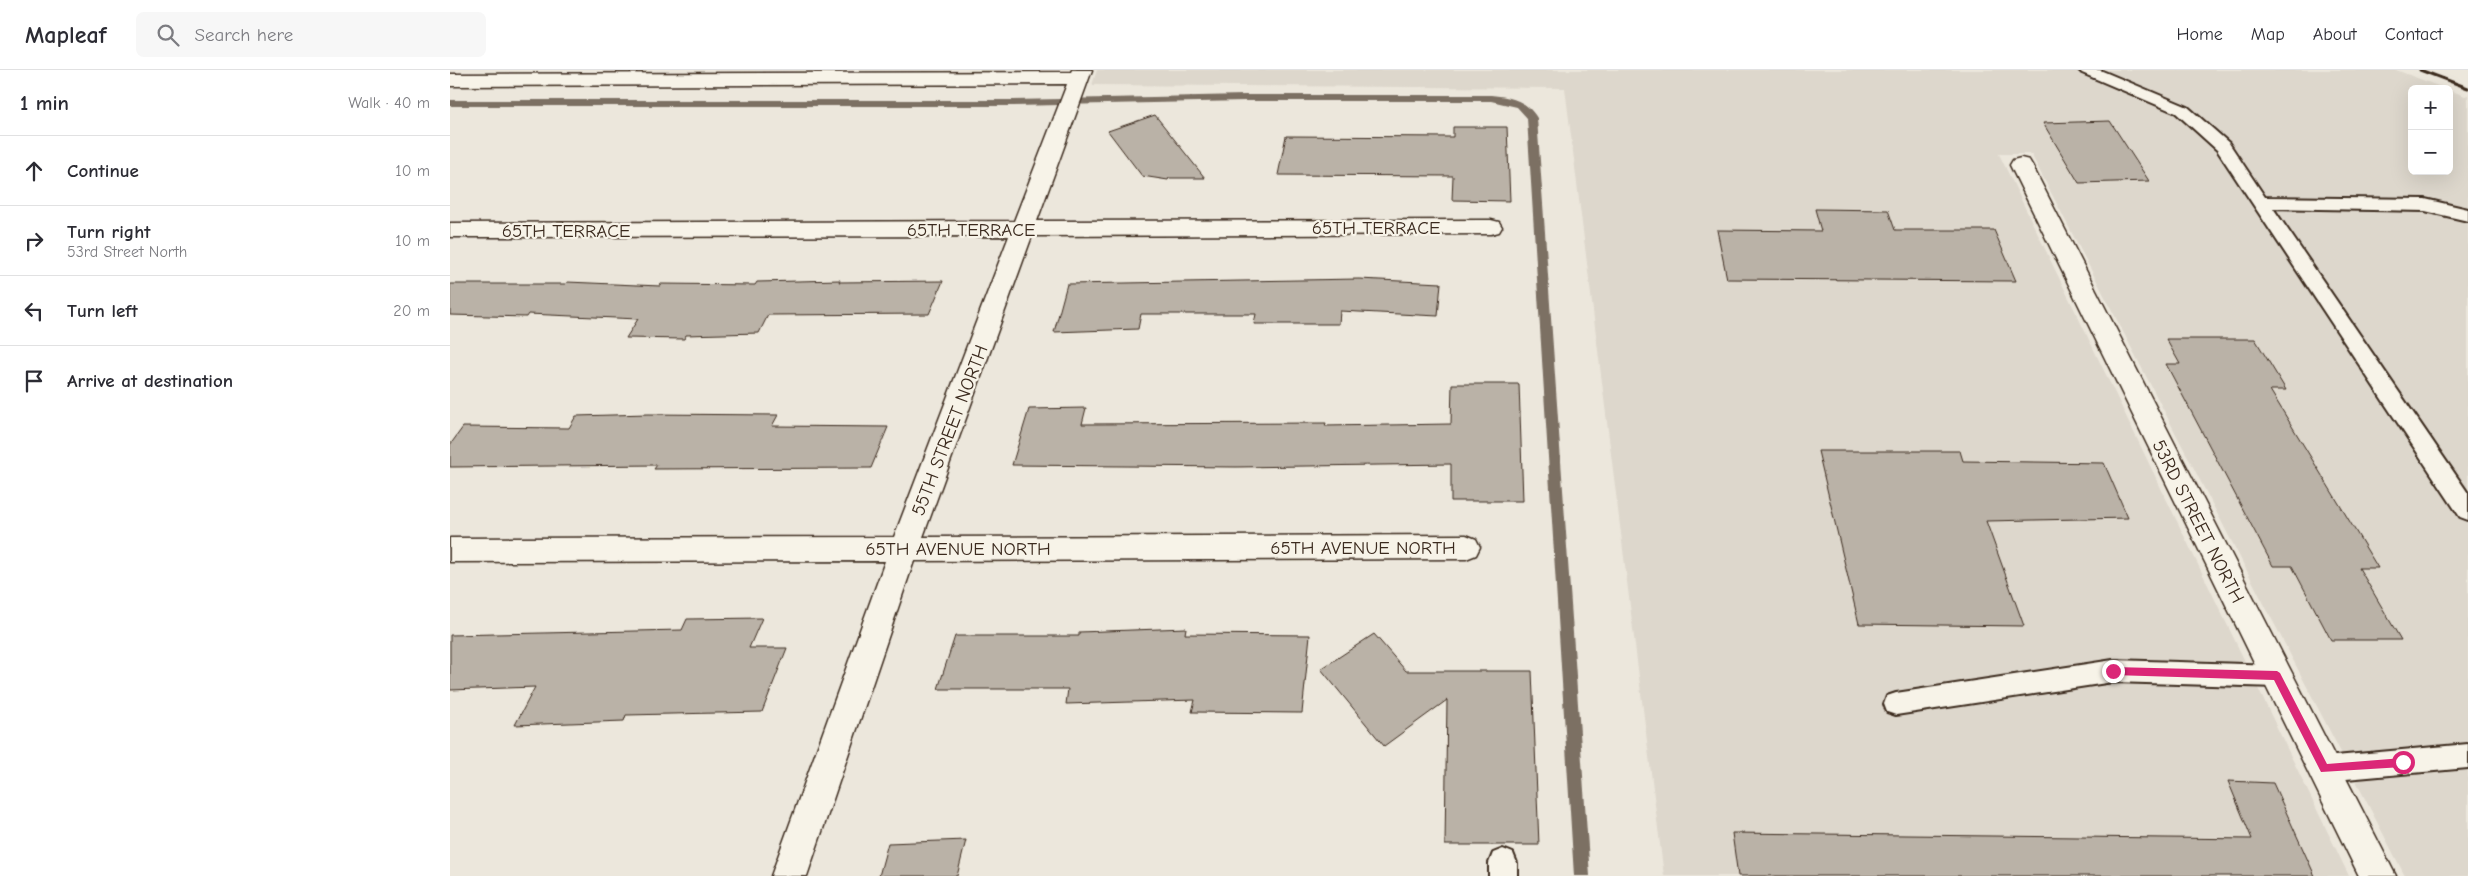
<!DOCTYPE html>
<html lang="en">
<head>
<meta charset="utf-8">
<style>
	:root { --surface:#fff; --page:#f7f7f7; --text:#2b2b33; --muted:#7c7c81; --line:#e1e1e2 }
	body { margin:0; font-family:"Comic Neue",sans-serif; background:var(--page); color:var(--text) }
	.controls { position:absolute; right:15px; top:15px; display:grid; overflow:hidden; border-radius:8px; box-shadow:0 5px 20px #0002 }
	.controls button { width:45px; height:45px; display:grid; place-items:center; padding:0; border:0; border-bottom:1px solid var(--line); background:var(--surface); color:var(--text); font:25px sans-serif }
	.stop { position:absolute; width:15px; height:15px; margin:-11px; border:4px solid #db2777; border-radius:50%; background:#fff }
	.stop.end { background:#db2777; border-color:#fff; box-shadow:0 1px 5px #0008 }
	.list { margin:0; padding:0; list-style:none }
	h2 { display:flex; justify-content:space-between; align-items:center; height:65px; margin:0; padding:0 20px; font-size:21px }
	h2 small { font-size:16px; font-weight:400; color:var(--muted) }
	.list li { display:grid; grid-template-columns:32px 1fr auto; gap:15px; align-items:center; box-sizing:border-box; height:70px; padding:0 20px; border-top:1px solid var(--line) }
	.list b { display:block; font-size:19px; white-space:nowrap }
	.list p { margin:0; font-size:16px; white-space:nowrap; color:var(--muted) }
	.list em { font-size:16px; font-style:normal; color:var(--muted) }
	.icon { flex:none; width:28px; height:28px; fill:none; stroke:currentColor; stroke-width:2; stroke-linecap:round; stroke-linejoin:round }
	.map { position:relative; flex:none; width:2018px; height:806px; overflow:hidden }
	header { display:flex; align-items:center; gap:30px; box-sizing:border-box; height:70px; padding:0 25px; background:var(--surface); border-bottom:1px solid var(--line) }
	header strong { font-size:24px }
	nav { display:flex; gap:28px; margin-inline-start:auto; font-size:18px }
	.search { width:350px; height:45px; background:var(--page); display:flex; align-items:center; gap:12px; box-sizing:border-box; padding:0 18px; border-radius:8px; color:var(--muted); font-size:19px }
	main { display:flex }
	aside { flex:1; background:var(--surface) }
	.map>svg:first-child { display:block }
	.built { fill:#ddd7cc }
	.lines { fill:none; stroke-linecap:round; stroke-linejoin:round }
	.stream { fill:#7c7064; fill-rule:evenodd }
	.building { fill:#bab2a7; stroke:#3b2a1e }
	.lane-casing { stroke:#3b2a1e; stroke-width:4 }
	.street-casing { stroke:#3b2a1e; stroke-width:3 }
	.lane { fill:#f7f3e8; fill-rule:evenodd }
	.street { fill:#f7f3e8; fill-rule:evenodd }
	.rail { stroke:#3b2a1e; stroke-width:3 }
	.route { fill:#db2777 }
	.labels { text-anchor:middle; stroke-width:4.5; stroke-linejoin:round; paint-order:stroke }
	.street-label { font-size:19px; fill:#3b2a1e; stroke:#f7f3e8 }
</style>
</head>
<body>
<header>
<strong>Mapleaf</strong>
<div class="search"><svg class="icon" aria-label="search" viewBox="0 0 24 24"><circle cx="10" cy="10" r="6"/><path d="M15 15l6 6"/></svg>Search here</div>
<nav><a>Home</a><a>Map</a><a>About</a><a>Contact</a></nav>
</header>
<main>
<aside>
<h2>1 min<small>Walk · 40 m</small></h2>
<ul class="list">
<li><svg class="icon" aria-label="ahead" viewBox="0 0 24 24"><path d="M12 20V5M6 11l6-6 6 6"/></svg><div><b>Continue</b></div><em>10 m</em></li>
<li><svg class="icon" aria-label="right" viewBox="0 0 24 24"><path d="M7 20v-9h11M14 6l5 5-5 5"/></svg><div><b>Turn right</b><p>53rd Street North</p></div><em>10 m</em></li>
<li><svg class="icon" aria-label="left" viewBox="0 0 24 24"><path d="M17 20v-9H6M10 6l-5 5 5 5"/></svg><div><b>Turn left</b></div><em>20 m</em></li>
<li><svg class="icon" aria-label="arrive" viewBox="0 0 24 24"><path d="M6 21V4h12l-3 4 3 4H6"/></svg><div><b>Arrive at destination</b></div></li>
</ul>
</aside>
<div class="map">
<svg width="2018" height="806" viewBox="0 0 2018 806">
	<rect width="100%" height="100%" fill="#ece7dc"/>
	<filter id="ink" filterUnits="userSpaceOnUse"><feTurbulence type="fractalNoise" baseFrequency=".02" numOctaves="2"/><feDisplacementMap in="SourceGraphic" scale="10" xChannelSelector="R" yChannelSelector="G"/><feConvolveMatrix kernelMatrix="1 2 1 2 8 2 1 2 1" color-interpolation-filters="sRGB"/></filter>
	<g filter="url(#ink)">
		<!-- built -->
		<path class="built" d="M647 0H1946L1996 19H1962V101H1999V20L2015 26 2018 25V806H1955L1581 84H1549L1899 806H1214L1115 18 642 15Z"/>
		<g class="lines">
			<!-- stream -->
			<path class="stream" d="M795 25H1041C1061 27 1076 30 1087 48L1140 806H1124L1077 48 1067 37 1041 31H795L564 36H0V30H564Z"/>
		</g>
		<!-- building -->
		<path class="building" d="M705 45 755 108H719L718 110 692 106 658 61Z
			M1660 51 1699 111 1629 113 1593 53Z
			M1003 57H1057L1060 131 1002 130 1003 106 828 105 836 66 1003 67Z
			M1365 139 1438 140 1445 160H1544L1566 211 1277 209 1267 160 1371 161Z
			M909 209 991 213 988 246 890 241 889 254H804L806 244H691L688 259 604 262 617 214Z
			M390 210 389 212 493 211 479 244 318 245 309 263 236 265 234 269 176 268 188 249 78 244 76 247 0 245V214H115L117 212 210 216 211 214 305 215 307 212Z
			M1716 269H1805L1836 320H1820L1928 498H1909L1951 570H1881L1842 496H1823L1716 294H1730Z
			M1002 314H1069L1073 431H1001V394L786 397 562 395 579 339 636 338 632 354 876 353 875 356 1001 354Z
			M198 344 328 345 322 356 438 357 421 398 204 399 207 395 0 397V375L13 357 119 358 126 346Z
			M1368 381H1510L1513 391 1654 393 1678 448 1536 451 1574 556 1409 554Z
			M312 548 299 578H337L312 642 176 645 174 651 65 655 85 617 0 620V565L232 560 237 549Z
			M736 558 735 564 860 565 852 643 742 642 745 630 616 634 618 619H488L505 566H629V562Z
			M924 564 956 601H1082L1089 775H995L997 630 934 676 871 599Z
			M1778 711 1823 713 1865 806H1288L1282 763 1802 769Z
			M516 770 507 806H429L438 773Z"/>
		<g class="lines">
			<!-- lane casing -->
			<g class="lane-casing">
				<path id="lane" d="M1629 0H1650L1738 37 1779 73 1815 127 1975 129 2018 139V151L1975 141 1823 138 2018 423V450L2010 447 1767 80 1726 43 1632 3Z
					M1663 590 1827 595 1836 598 1839 606 1836 614 1827 617 1663 612 1446 645 1437 642 1434 634 1437 626 1446 623Z
					M2018 674V698L1874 711 1865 708 1861 699 1865 690 1874 687Z
					M1053 779 1063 783 1067 793V806H1039V793L1043 783Z"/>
			</g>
			<!-- street casing -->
			<g class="street-casing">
				<path id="street" d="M622 0H642L587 151 1041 150 1049 152 1052 157 1049 162 1041 164 582 166 473 467 1016 465 1026 469 1030 477 1026 485 1016 489 464 491 357 806H321L435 491 0 492V468L444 467 559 166 0 167V153L564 151 617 14 0 16V4L621 2Z
					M1571 88 1579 90 1582 95 1946 806H1909L1560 95 1563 90Z"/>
			</g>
			<!-- lane -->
			<use href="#lane" class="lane"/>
			<!-- street -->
			<use href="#street" class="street"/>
			<!-- rail -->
			<path class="rail" d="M1970 0 2018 18"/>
		</g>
	</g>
	<!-- route -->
	<path class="route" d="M1663 597 1827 601 1830 603 1877 694 1953 688 1958 692 1953 697 1871 702 1824 610 1663 605 1658 601Z"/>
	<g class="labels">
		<!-- street labels -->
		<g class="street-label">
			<text x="926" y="164">65TH TERRACE</text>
			<text x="521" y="166">65TH TERRACE</text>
			<text x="116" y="167">65TH TERRACE</text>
			<text transform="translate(499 360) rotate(-69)" y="7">55TH STREET NORTH</text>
			<text transform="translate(1749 451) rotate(63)" y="7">53RD STREET NORTH</text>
			<text x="913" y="484">65TH AVENUE NORTH</text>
			<text x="508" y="485">65TH AVENUE NORTH</text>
		</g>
	</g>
</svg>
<div class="controls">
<button>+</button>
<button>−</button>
</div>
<div class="stop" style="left:1953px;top:692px"></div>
<div class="stop end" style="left:1663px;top:601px"></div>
</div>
</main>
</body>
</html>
